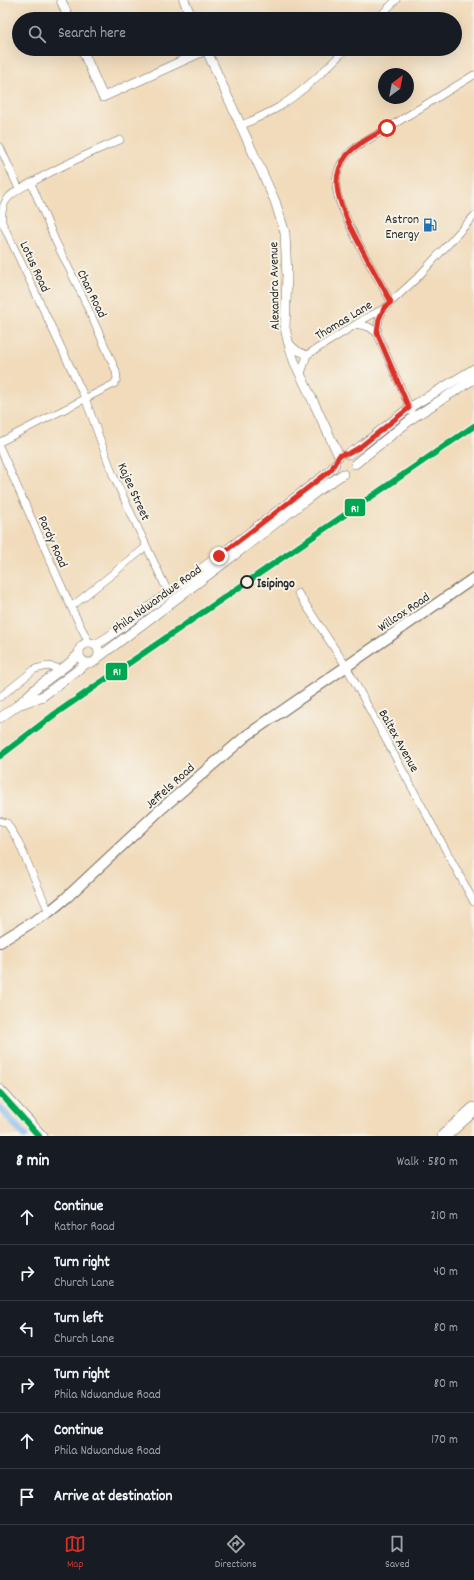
<!DOCTYPE html>
<html lang="en">
<head>
<meta charset="utf-8">
<style>
	:root { --surface:#171b24; --page:#242831; --text:#f1f3f6; --muted:#9ea1a6; --line:#363941; --accent:#d93025 }
	body { margin:0; font-family:Dekko,sans-serif; background:var(--page); color:var(--text) }
	.compass { position:absolute; left:378px; top:68px; width:36px; height:36px; border-radius:50%; background:var(--surface); box-shadow:0 4px 16px #0002; rotate:32deg }
	.stop { position:absolute; width:12px; height:12px; margin:-9px; border:3px solid #d93025; border-radius:50%; background:#fff }
	.stop.end { background:#d93025; border-color:#fff; box-shadow:0 1px 4px #0008 }
	.list { margin:0; padding:0; list-style:none }
	h2 { display:flex; justify-content:space-between; align-items:center; height:52px; margin:0; padding:0 16px; font-size:17px }
	h2 small { font-size:13px; font-weight:400; color:var(--muted) }
	.list li { display:grid; grid-template-columns:26px 1fr auto; gap:12px; align-items:center; box-sizing:border-box; height:56px; padding:0 16px; border-top:1px solid var(--line) }
	.list b { display:block; font-size:15px; white-space:nowrap }
	.list p { margin:0; font-size:13px; white-space:nowrap; color:var(--muted) }
	.list em { font-size:13px; font-style:normal; color:var(--muted) }
	.icon { flex:none; width:22px; height:22px; fill:none; stroke:currentColor; stroke-width:2; stroke-linecap:round; stroke-linejoin:round }
	.map { position:relative; flex:none; width:474px; height:1136px; overflow:hidden }
	.search { position:absolute; background:var(--surface); box-shadow:0 4px 16px #0002; left:12px; right:12px; top:12px; height:44px; display:flex; align-items:center; gap:10px; box-sizing:border-box; padding:0 14px; border-radius:22px; color:var(--muted); font-size:15px }
	.sheet { height:388px; background:var(--surface) }
	nav { display:flex; justify-content:space-around; align-items:center; box-sizing:border-box; height:56px; border-top:1px solid var(--line); background:var(--surface); font-size:11px; color:var(--muted) }
	nav a { display:grid; justify-items:center; gap:2px }
	nav .on { color:var(--accent) }
	.map>svg:first-child { display:block }
	.lines { fill:none; stroke-linecap:round; stroke-linejoin:round }
	.canal { stroke:#86bbf4; stroke-width:7 }
	.minor-casing { stroke:#70695d; stroke-width:8 }
	.tertiary-casing { stroke:#70695d; stroke-width:10 }
	.secondary-casing { stroke:#70695d; stroke-width:12 }
	.motorway-casing { stroke:#70695d; stroke-width:14 }
	.minor { stroke:#fff; stroke-width:7 }
	.tertiary { stroke:#fff; stroke-width:9 }
	.secondary { stroke:#fff; stroke-width:10 }
	.motorway { stroke:#fff; stroke-width:13 }
	.rail { stroke:#2b2b2b; stroke-width:2 }
	.rail-1-casing { stroke:#f7f3e8; stroke-width:9 }
	.rail-1 { stroke:#00a651; stroke-width:6 }
	.route { stroke:#d93025; stroke-width:5 }
	.stop-dot { fill:#f7f3e8; stroke:#2b2b2b; stroke-width:2 }
	.labels { text-anchor:middle; stroke-width:4; stroke-linejoin:round; paint-order:stroke }
	.poi-label { font-size:13px; fill:#2b2b2b; stroke:#f7f3e8; text-anchor:end }
	.street-label { font-size:13px; fill:#2b2b2b; stroke:#f7f3e8 }
	.stop-label { font-size:13px; font-weight:bold; fill:#2b2b2b; stroke:#f7f3e8; text-anchor:start }
	.line-badge { stroke:#f7f3e8; stroke-width:1.5 }
	.badge-label { font-size:11px; text-anchor:middle; font-weight:bold; fill:#fff }
</style>
</head>
<body>
<div class="map">
<svg width="474" height="1136" viewBox="0 0 474 1136">
	<rect width="100%" height="100%" fill="#f7f3e8"/>
	<filter id="ink" filterUnits="userSpaceOnUse"><feTurbulence type="fractalNoise" baseFrequency=".025" numOctaves="2"/><feDisplacementMap in="SourceGraphic" scale="8" xChannelSelector="R" yChannelSelector="G"/><feConvolveMatrix kernelMatrix="1 2 1 2 8 2 1 2 1" color-interpolation-filters="sRGB"/></filter>
	<filter id="wash" filterUnits="userSpaceOnUse"><feTurbulence type="fractalNoise" baseFrequency=".012" numOctaves="4" result="noise"/><feDisplacementMap in="SourceGraphic" scale="16" xChannelSelector="R" yChannelSelector="G"/><feGaussianBlur stdDeviation="0.9" result="paint"/><feColorMatrix in="noise" values="0 0 0 0 0 0 0 0 0 0 0 0 0 0 0 0 0 1.4 0 .05"/><feComposite in="paint" operator="in"/></filter>
	<g filter="url(#wash)">
		<rect width="100%" height="100%" fill="#f1dbbb"/>
		<g class="lines">
			<!-- canal -->
			<path class="canal" d="M0 1108 25 1136"/>
		</g>
	</g>
	<g filter="url(#ink)">
		<g class="lines">
			<!-- minor casing -->
			<g class="minor-casing">
				<path id="minor" d="M377 19 396 0
					M240 126C253 120 267 114 279 107 304 91 325 70 346 49
					M120 140C92 152 65 164 38 179 29 184 17 189 9 197 2 204 1 212 2 222L85 398 113 475 168 592
					M0 147 19 189
					M391 302C377 277 362 252 350 226 344 213 337 200 336 185 336 170 343 156 355 148L474 75
					M384 308 379 319 377 333 411 411
					M356 324 369 327 377 333
					M289 343 298 351 307 355
					M301 374 307 355 366 318 385 308 391 302 417 278 474 216
					M0 442 114 384 117 379 116 371 82 295 55 240 31 183
					M0 448 71 607 89 643
					M298 593 346 666 474 902
					M71 607 146 547
					M0 697 35 669 48 666 62 669
					M0 821 7 823 18 841 49 912
					M0 1088 44 1136"/>
			</g>
			<!-- tertiary casing -->
			<g class="tertiary-casing">
				<path id="tertiary" d="M61 0 69 19
					M184 0 192 19
					M82 49 103 97 206 50
					M206 49 275 201 285 233 287 276 285 328 288 341 294 361 339 456
					M348 454 360 447 409 408 474 369
					M355 464 414 417 474 379
					M79 653a10 10 0 1 1 20 0a10 10 0 1 1-20 0Z
					M95 645 107 638 219 556 331 470 335 464
					M99 657 224 563 319 490 343 474
					M21 704 43 696 87 663
					M0 718 18 705 36 688 67 665 79 654"/>
			</g>
			<!-- secondary casing -->
			<g class="secondary-casing">
				<path id="secondary" d="M0 942 49 912 66 898 160 810 246 736 474 578"/>
			</g>
			<!-- motorway casing -->
			<g class="motorway-casing">
				<path id="motorway" d="M444 1136 474 1109"/>
			</g>
			<!-- minor -->
			<use href="#minor" class="minor"/>
			<!-- tertiary -->
			<use href="#tertiary" class="tertiary"/>
			<!-- secondary -->
			<use href="#secondary" class="secondary"/>
			<!-- motorway -->
			<use href="#motorway" class="motorway"/>
			<!-- rail -->
			<path class="rail" d="M0 1093 39 1136"/>
			<!-- rail-1 casing -->
			<g class="rail-1-casing">
				<path id="rail-1" d="M0 756 55 714 474 426
					M0 1093 39 1136"/>
			</g>
			<!-- rail-1 -->
			<use href="#rail-1" class="rail-1"/>
		</g>
	</g>
	<g class="lines" filter="url(#ink)">
		<!-- route -->
		<path class="route" d="M219 556 331 470 339 456 343 454H348L360 447 409 408 377 333 379 319 384 308 391 302C377 276 362 251 349 224 344 212 338 200 337 187 336 175 340 164 347 155 357 143 374 136 387 128"/>
	</g>
	<!-- icons -->
	<defs>
		<g id="fuel-bare" transform="scale(1.08)"><path d="M-5.5-6h7V0h2V4h1.3V-2.5L3-4.5l.8-.8L6-3V5H2.5V1h-1V6h-7ZM-4.2-4.7v3.2H.2V-4.7Z" fill="#1f6fb2" stroke="#f7f3e8" stroke-width="2.5" paint-order="stroke"/></g>
	</defs>
	<g fill-rule="evenodd">
		<use href="#fuel-bare" x="430" y="225"/>
	</g>
	<!-- markers -->
	<circle class="stop-dot" cx="247" cy="582" r="6"/>
	<g class="labels">
		<!-- poi labels -->
		<g class="poi-label">
			<text x="419" y="223">Astron<tspan x="419" dy="15">Energy</tspan></text>
		</g>
		<!-- street labels -->
		<g class="street-label">
			<text transform="translate(36 266) rotate(65)" y="5">Lotus Road</text>
			<text transform="translate(273 286) rotate(-91)" y="5">Alexandra Avenue</text>
			<text transform="translate(93 293) rotate(64)" y="5">Chan Road</text>
			<text transform="translate(343 319) rotate(-31)" y="5">Thomas Lane</text>
			<text transform="translate(135 491) rotate(66)" y="5">Kajee Street</text>
			<text transform="translate(54 541) rotate(66)" y="5">Pardy Road</text>
			<text transform="translate(156 598) rotate(-36)" y="5">Phila Ndwandwe Road</text>
			<text transform="translate(403 611) rotate(-34)" y="5">Willcox Road</text>
			<text transform="translate(400 740) rotate(61)" y="5">Baltex Avenue</text>
			<text transform="translate(169 785) rotate(-42)" y="5">Jeffels Road</text>
		</g>
		<!-- stop labels -->
		<g class="stop-label">
			<text x="257" y="587">Isipingo</text>
		</g>
	</g>
	<g class="line-badge">
		<rect x="344" y="498" width="22" height="19" rx="4" fill="#00a651"/>
		<rect x="105" y="662" width="23" height="19" rx="4" fill="#00a651"/>
	</g>
	<g class="badge-label">
		<text x="355" y="512">R1</text>
		<text x="117" y="675">R1</text>
	</g>
</svg>
<svg class="compass" viewBox="-18 -18 36 36"><path d="M0-13l5 13h-10z" fill="#e53935"/><path d="M0 13l5-13h-10z" fill="#9ea1a6"/></svg>
<div class="stop" style="left:387px;top:128px"></div>
<div class="stop end" style="left:219px;top:556px"></div>
<div class="search"><svg class="icon" aria-label="search" viewBox="0 0 24 24"><circle cx="10" cy="10" r="6"/><path d="M15 15l6 6"/></svg>Search here</div>
</div>
<section class="sheet">
<h2>8 min<small>Walk · 580 m</small></h2>
<ul class="list">
<li><svg class="icon" aria-label="ahead" viewBox="0 0 24 24"><path d="M12 20V5M6 11l6-6 6 6"/></svg><div><b>Continue</b><p>Kathor Road</p></div><em>210 m</em></li>
<li><svg class="icon" aria-label="right" viewBox="0 0 24 24"><path d="M7 20v-9h11M14 6l5 5-5 5"/></svg><div><b>Turn right</b><p>Church Lane</p></div><em>40 m</em></li>
<li><svg class="icon" aria-label="left" viewBox="0 0 24 24"><path d="M17 20v-9H6M10 6l-5 5 5 5"/></svg><div><b>Turn left</b><p>Church Lane</p></div><em>80 m</em></li>
<li><svg class="icon" aria-label="right" viewBox="0 0 24 24"><path d="M7 20v-9h11M14 6l5 5-5 5"/></svg><div><b>Turn right</b><p>Phila Ndwandwe Road</p></div><em>80 m</em></li>
<li><svg class="icon" aria-label="ahead" viewBox="0 0 24 24"><path d="M12 20V5M6 11l6-6 6 6"/></svg><div><b>Continue</b><p>Phila Ndwandwe Road</p></div><em>170 m</em></li>
<li><svg class="icon" aria-label="arrive" viewBox="0 0 24 24"><path d="M6 21V4h12l-3 4 3 4H6"/></svg><div><b>Arrive at destination</b></div></li>
</ul>
</section>
<nav>
<a class="on"><svg class="icon" aria-label="map" viewBox="0 0 24 24"><path d="M3 6l6-2 6 2 6-2v14l-6 2-6-2-6 2zM9 4v14M15 6v14"/></svg>Map</a>
<a><svg class="icon" aria-label="directions" viewBox="0 0 24 24"><path d="M12 3l9 9-9 9-9-9zM9 14v-3h6M13 9l2 2-2 2"/></svg>Directions</a>
<a><svg class="icon" aria-label="saved" viewBox="0 0 24 24"><path d="M7 4h10v16l-5-4-5 4z"/></svg>Saved</a>
</nav>
</body>
</html>
